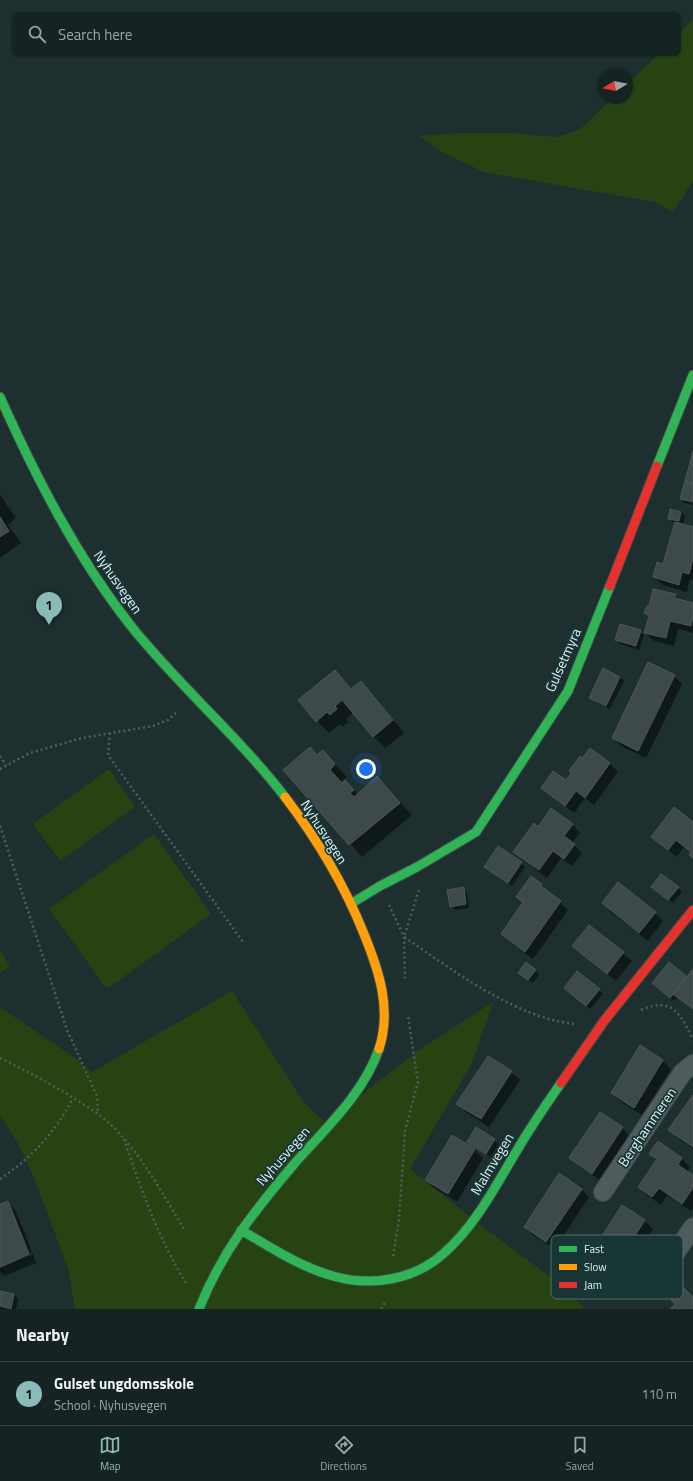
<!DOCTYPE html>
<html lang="en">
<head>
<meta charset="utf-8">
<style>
	:root { --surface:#162323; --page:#232f30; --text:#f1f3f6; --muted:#9ea4a6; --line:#354041; --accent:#8bbbb9 }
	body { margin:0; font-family:"Titillium Web",sans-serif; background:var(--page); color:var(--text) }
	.compass { position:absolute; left:597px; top:68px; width:36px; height:36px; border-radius:50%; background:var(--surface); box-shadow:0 1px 3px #0004; rotate:260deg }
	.you { position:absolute; left:366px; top:769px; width:14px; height:14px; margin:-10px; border:3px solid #fff; border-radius:50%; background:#1a73e8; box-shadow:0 0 0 6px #1a73e833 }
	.badge { display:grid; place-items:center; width:26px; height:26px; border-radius:50%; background:var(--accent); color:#111; font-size:13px; font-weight:700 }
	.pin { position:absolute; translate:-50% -33px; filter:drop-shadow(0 1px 2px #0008) }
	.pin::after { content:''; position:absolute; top:21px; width:14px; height:12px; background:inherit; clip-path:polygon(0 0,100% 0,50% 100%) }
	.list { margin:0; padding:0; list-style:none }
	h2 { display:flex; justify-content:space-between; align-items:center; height:52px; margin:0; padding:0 16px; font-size:17px }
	h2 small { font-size:13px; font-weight:400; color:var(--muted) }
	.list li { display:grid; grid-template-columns:26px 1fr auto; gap:12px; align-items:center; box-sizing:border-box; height:64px; padding:0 16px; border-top:1px solid var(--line) }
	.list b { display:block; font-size:15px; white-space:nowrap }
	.list p { margin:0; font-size:13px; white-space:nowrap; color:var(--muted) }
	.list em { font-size:13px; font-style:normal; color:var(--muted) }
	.icon { flex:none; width:22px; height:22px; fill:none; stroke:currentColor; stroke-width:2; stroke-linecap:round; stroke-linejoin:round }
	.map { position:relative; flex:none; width:693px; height:1309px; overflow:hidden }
	.search { position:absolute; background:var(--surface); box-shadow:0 1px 3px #0004; left:12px; right:12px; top:12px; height:44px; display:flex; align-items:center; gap:10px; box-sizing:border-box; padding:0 14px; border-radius:8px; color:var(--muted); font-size:15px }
	.sheet { height:116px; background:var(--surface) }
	nav { display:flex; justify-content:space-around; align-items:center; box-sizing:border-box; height:56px; border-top:1px solid var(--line); background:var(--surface); font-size:11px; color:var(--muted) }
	nav a { display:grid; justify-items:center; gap:2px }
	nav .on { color:var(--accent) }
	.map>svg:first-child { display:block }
	.green { fill:#284312 }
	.shadow { fill:#0007 }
	.building { fill:#3e4a49; stroke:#4b5856 }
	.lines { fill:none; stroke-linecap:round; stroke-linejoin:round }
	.street-casing { stroke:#3b4a4a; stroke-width:20 }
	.fast-casing { stroke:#3b4a4a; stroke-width:11 }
	.slow-casing { stroke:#3b4a4a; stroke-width:11 }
	.jam-casing { stroke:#3b4a4a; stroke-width:11 }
	.path { stroke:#525e5e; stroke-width:2.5; stroke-dasharray:2 3; stroke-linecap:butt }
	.street { stroke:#505c5c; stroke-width:18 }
	.fast { stroke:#30b455; stroke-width:9 }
	.slow { stroke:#ff9f0a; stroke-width:9 }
	.jam { stroke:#e5322d; stroke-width:9 }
	.labels { text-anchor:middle; stroke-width:3.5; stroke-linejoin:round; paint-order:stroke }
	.street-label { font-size:14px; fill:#dff0f0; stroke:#173635 }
	.key { fill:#173635; stroke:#536e6d; stroke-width:1 }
	.key-label { font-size:11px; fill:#dff0f0 }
</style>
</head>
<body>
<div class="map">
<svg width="693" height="1309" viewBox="0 0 693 1309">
	<rect width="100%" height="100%" fill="#1e2f2f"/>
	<!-- green -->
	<path class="green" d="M693 19V181L673 212 655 202 484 172 442 152 419 136 461 133H511L556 137 579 130 613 98H627V84L660 53H678V35Z
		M109 769 135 807 60 861 33 824Z
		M154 834 211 914 107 989 49 909Z
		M0 951 10 966 0 973Z
		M232 991 303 1101 325 1123 419 1050 493 1002 472 1063 410 1169 470 1217 553 1279 585 1309H75L68 1268 34 1178 20 1147 0 1115V1007L75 1058 92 1072Z"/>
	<!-- shadow -->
	<path class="shadow" d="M693 453V505L685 503 681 499Z
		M0 495 16 518 8 525 21 543 0 558Z
		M681 512 685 516 683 525 693 528V580L690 579 687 592 663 585 654 577 664 565 676 523 673 522 669 519Z
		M675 595 680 600 693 604V633L678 629 674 646 654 641 645 633 649 617 646 613Z
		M640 631 644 635 639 650 620 644 617 640Z
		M335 671 353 690 361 683 373 695 404 733 385 748 373 736 354 712 346 719 349 722 342 727 340 724 329 733 317 721Z
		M674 676 682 684 646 758 621 746 613 738Z
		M620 677 624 681 610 709 594 701 590 697Z
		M590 750 610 764 618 772 594 805 585 798 574 813 551 796 542 788 566 782Z
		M323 751 347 777 341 782 342 784 345 782 358 794 377 778 412 815 362 857 285 770 318 756Z
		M693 823V857L692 853 684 847 677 857 653 837Z
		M572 824 580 833 572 843 582 853 572 866 561 858 547 878 523 860 514 851 538 828Z
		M521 863 525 867 512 886 489 870Z
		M618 884 655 913 663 921 648 941 611 912 603 903Z
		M541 885 568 910 533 959 510 942 502 934 524 903 517 897Z
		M678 888 682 892 673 903 656 890Z
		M463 889 467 892 469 908 455 910 451 906Z
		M590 926 632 961 616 981 573 946Z
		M535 970 539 974 533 983 524 977Z
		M693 971V1010L678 997 674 1001 657 987 687 979Z
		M565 988 599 990 603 994 590 1009Z
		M640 1047 663 1061 671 1069 642 1115 620 1101 612 1093Z
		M488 1057 511 1072 520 1080 489 1127 466 1112 458 1104Z
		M693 1096V1149L678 1138 670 1130Z
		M476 1128 499 1144 490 1157 468 1142Z
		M622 1128 630 1136 601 1181 579 1166 571 1158Z
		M452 1137 475 1150 483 1158 457 1202 434 1188 426 1180Z
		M658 1142 682 1159 690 1167 687 1172 693 1176V1208L691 1211 667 1195 661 1205 647 1195 639 1187 657 1161 650 1154Z
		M581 1189 589 1197 555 1249 533 1235 525 1227Z
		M8 1203 16 1211 32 1252 0 1265V1206Z
		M622 1206 645 1221 653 1229 627 1269 604 1255 596 1246Z
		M33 1254 36 1263 4 1276 0 1272V1268Z
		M0 1292 14 1295 18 1299 16 1309H0Z"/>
	<!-- building -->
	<path class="building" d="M693 451V484L685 481Z
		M685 481 693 484V502L680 499Z
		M670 509 681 512 679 521 668 519Z
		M0 517 9 531 0 537Z
		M675 522 693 527V558L689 574 682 572 679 585 653 577 657 562 663 564Z
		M653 589 676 594 675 598 693 603V617L691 626 670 621 666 638 644 633 649 616 644 613 647 606H649Z
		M620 624 641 630 636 646 615 640Z
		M648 662 675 675 638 751 612 738Z
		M603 668 620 677 606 706 589 698Z
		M335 670 351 689 361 681 393 720 373 737 342 700 335 706 337 709 330 715 327 712 316 722 298 700Z
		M310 747 317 755 323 750 335 764 330 770 342 783 345 780 354 790 350 793 354 797 377 776 400 803 349 845 283 770Z
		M590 748 610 763 585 798 576 791 565 806 541 788 553 771 566 780 571 773 569 771 580 756 582 758Z
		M674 807 693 822V858L689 855 691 852 676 840 668 850 651 837Z
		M551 808 573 824 564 836 575 844 564 859 553 851 539 870 513 852 534 823 538 827Z
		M498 846 522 862 508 883 484 867Z
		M661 874 679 887 668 900 651 887Z
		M531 876 542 884 541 886 561 901 525 952 501 934 523 902 516 897Z
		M618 882 656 912 639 933 602 903Z
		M464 887 466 904 450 907 447 890Z
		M589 925 624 952 607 974 572 946Z
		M526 962 536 970 528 980 518 973Z
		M669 962 687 977 670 998 652 983Z
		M693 969V1009L673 994Z
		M577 971 600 989 586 1006 564 988Z
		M640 1045 663 1060 634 1108 611 1093Z
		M488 1056 512 1071 481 1119 456 1104Z
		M693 1095V1147L668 1130Z
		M600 1112 623 1127 592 1174 569 1158Z
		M476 1127 495 1139 486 1154 467 1142Z
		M452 1135 475 1149 448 1194 425 1180Z
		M658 1141 682 1158 678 1165 693 1175V1188L682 1204 659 1188 652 1197 638 1187 657 1159 649 1154Z
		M559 1173 582 1189 546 1242 524 1227Z
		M8 1201 29 1254 0 1267V1204Z
		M622 1205 645 1220 618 1262 595 1247Z
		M683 1287 693 1297V1309H670L675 1304 671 1300Z
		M0 1291 14 1294 11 1309 0 1306Z"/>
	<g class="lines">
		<!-- street casing -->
		<g class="street-casing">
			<path id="street" d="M603 1192 683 1072 693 1064
				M655 1283 693 1227"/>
		</g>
		<!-- fast casing -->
		<g class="fast-casing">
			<path id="fast" d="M0 397C36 477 76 556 131 626 179 686 238 736 285 797
				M657 466 693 375
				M352 903 380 886 417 867 476 832 568 691 610 586
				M241 1230C270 1247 300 1267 333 1276 371 1287 415 1280 444 1253 475 1226 495 1187 516 1152 530 1128 545 1106 561 1083
				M199 1309C222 1251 255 1210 295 1163 325 1129 364 1093 379 1049"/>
		</g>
		<!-- slow casing -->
		<g class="slow-casing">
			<path id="slow" d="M285 797C317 839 344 884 364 934 379 971 392 1009 379 1049"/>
		</g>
		<!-- jam casing -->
		<g class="jam-casing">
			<path id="jam" d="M610 586 657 466
				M561 1083 604 1021 693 910"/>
		</g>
		<!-- path -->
		<path class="path" d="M110 733 108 755 243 942
			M0 756 6 765
			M0 769 30 753 82 738 153 726 168 720 178 711
			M0 826 67 1030 97 1096 98 1114
			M419 890 404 937C453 970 514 1017 574 1024
			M389 905 404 937 405 981
			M641 1010C673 996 681 1015 693 1040
			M0 1058C23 1069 45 1081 67 1094 81 1103 97 1112 109 1123 141 1153 162 1193 184 1229
			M124 1139C141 1189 158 1238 186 1283
			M0 1179C33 1157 55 1132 73 1098
			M393 1256 399 1220 405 1131 418 1082 408 1016
			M381 1309 386 1301"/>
		<!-- street -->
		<use href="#street" class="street"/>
		<!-- fast -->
		<use href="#fast" class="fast"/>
		<!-- slow -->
		<use href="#slow" class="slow"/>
		<!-- jam -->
		<use href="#jam" class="jam"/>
	</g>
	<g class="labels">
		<!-- street labels -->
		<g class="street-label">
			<text transform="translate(118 582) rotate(55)" y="5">Nyhusvegen</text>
			<text transform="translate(563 660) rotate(-66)" y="5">Gulsetmyra</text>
			<text transform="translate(324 832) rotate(57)" y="5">Nyhusvegen</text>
			<text transform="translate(647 1127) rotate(-56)" y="5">Berghammeren</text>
			<text transform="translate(283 1156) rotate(-49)" y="5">Nyhusvegen</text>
			<text transform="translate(492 1164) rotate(-59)" y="5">Malmvegen</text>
		</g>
	</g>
	<!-- legend -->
	<rect x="551" y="1235" width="132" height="64" rx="6" class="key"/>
	<rect x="559" y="1246" width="18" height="6" fill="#30b455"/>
	<rect x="559" y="1264" width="18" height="6" fill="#ff9f0a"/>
	<rect x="559" y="1282" width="18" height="6" fill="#e5322d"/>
	<g class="key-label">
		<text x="584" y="1253">Fast</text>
		<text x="584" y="1271">Slow</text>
		<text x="584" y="1289">Jam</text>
	</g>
</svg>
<svg class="compass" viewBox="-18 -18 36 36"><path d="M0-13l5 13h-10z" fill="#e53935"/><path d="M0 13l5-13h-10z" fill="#9ea4a6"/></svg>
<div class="you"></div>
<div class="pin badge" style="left:49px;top:625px">1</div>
<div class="search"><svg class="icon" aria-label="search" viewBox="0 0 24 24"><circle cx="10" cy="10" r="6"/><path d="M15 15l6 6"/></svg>Search here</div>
</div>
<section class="sheet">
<h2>Nearby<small></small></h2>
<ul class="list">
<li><span class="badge">1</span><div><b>Gulset ungdomsskole</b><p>School · Nyhusvegen</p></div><em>110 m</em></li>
</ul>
</section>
<nav>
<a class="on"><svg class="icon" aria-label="map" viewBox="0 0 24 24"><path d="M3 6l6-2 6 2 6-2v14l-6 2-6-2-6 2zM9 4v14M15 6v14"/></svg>Map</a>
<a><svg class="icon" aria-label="directions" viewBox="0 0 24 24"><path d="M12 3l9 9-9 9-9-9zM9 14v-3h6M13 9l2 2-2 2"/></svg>Directions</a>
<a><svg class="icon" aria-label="saved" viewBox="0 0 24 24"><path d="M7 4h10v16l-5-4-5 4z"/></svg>Saved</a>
</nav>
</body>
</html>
